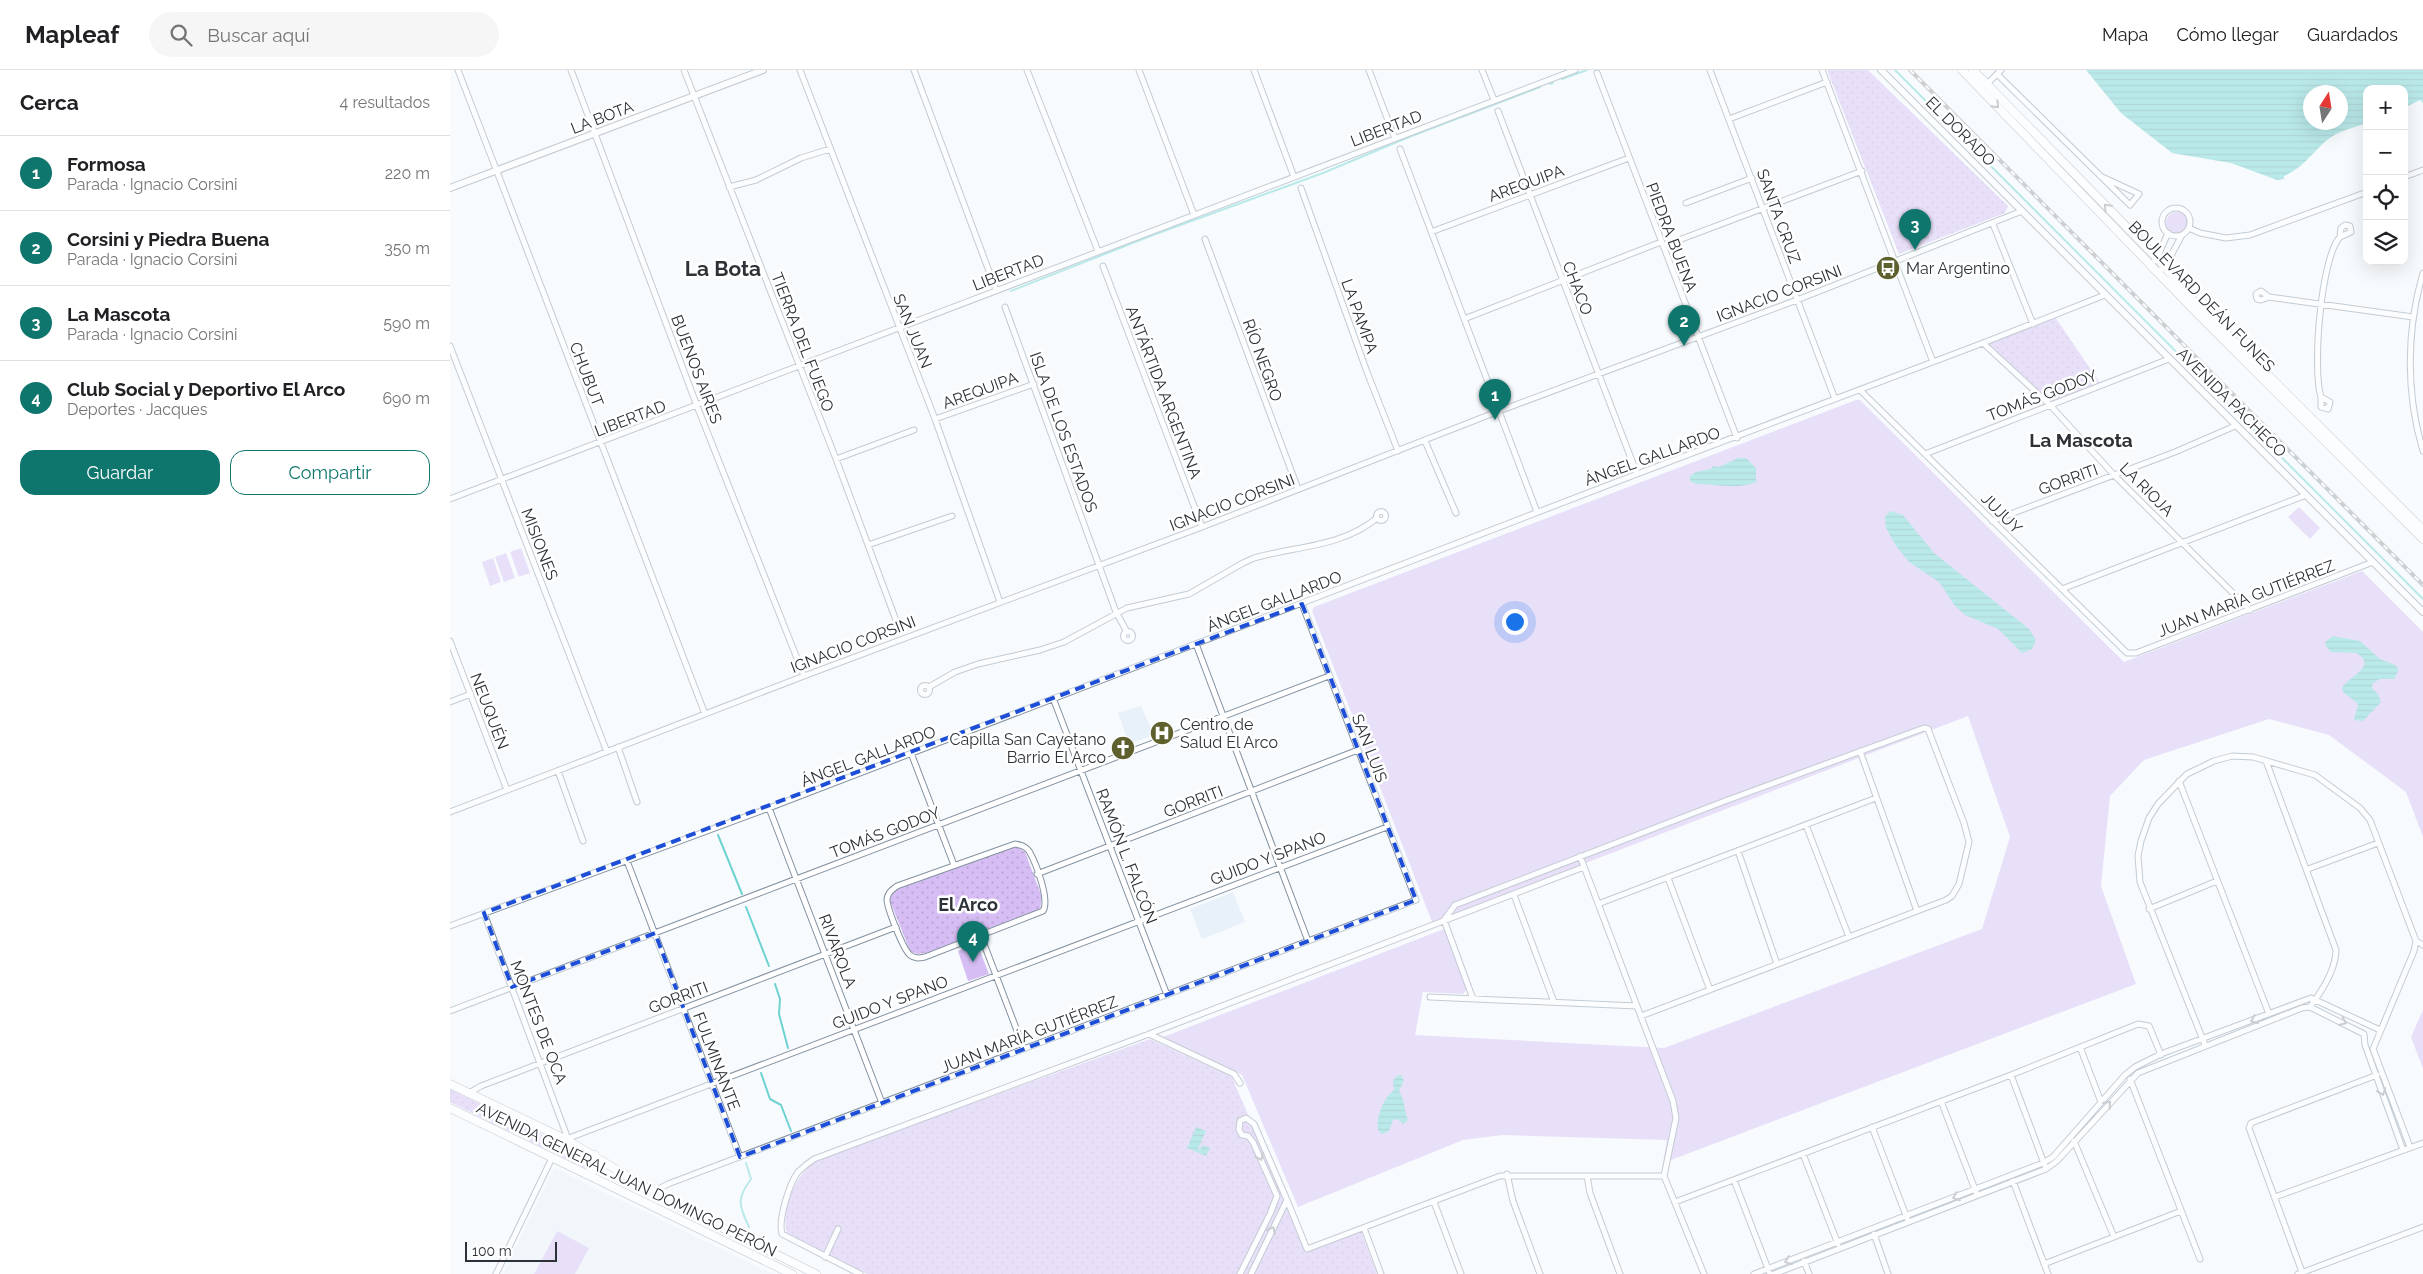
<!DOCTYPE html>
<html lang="es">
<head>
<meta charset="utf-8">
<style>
	:root { --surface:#fff; --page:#f6f6f6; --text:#202124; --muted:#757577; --line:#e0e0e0; --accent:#0f766e }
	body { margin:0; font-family:Raleway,sans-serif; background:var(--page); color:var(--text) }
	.controls { position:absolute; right:15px; top:15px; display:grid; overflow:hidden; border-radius:10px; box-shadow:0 5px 20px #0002 }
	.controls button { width:45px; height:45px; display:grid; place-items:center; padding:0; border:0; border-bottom:1px solid var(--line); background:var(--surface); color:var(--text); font:25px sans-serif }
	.compass { position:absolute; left:1853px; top:15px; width:45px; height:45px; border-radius:50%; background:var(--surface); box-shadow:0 5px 20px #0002; rotate:12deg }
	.scale { position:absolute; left:15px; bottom:12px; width:92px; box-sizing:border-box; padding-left:5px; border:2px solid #2d3238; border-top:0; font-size:14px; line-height:18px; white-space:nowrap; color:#2d3238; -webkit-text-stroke:4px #fff; paint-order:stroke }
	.you { position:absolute; left:1064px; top:551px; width:18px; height:18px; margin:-12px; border:4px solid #fff; border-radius:50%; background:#1a73e8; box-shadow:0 0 0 8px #1a73e833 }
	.badge { display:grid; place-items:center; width:32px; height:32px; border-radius:50%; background:var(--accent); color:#fff; font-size:16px; font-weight:700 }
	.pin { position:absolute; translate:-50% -41px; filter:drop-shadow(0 1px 2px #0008) }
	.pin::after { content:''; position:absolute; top:26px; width:18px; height:15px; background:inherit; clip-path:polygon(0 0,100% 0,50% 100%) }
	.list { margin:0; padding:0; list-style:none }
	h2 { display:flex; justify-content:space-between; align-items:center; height:65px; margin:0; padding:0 20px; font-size:21px }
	h2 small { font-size:16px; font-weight:400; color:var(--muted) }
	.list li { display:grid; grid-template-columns:32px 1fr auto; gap:15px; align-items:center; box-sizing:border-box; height:75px; padding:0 20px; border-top:1px solid var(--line) }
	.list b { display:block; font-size:19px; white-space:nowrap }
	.list p { margin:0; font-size:16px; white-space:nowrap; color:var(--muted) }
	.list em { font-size:16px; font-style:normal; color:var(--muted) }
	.actions { display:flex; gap:10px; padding:15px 20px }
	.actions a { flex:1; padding:11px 0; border:1px solid var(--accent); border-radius:15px; text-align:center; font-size:18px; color:var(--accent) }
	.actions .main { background:var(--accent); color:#fff }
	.icon { flex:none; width:28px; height:28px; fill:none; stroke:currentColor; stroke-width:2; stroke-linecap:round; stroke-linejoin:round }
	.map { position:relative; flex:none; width:1973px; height:1204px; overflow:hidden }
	header { display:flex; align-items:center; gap:30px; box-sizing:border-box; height:70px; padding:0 25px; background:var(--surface); border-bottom:1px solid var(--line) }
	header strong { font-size:24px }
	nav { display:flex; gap:28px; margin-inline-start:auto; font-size:18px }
	.search { width:350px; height:45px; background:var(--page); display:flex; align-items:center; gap:12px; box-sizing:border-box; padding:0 18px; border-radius:28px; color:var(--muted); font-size:19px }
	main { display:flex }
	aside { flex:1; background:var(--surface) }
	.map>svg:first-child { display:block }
	.built { fill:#e8f0f9 }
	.grass { fill:#d6bef4 }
	.park { fill:url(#park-dots) }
	.water { fill:url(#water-rules); fill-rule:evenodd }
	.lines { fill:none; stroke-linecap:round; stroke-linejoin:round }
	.stream { stroke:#6ed2d1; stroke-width:2 }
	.minor-casing { stroke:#8492a0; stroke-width:7 }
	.tertiary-casing { stroke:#8492a0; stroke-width:8 }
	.secondary-casing { stroke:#8492a0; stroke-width:9 }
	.minor { stroke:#fff; stroke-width:5 }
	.tertiary { stroke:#fff; stroke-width:6 }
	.secondary { stroke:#fff; stroke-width:8 }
	.rail-casing { stroke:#979ba0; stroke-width:4 }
	.rail { stroke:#fff; stroke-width:2; stroke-dasharray:5.5; stroke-linecap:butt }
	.oneway { stroke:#96989c }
	.marked { fill:none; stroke:#1d4ed8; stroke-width:4; stroke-dasharray:10 6; stroke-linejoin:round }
	.labels { text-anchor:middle; stroke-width:5; stroke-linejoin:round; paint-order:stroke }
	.street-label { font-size:16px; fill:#2d3238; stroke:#fff }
	.poi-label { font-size:16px; fill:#2d3238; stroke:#fff; text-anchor:start }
	.neighbourhood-label { font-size:18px; font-weight:bold; fill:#2d3238; stroke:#fff }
	.quarter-label { font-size:19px; font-weight:bold; fill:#2d3238; stroke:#fff }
	.district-label { font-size:21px; font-weight:bold; fill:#2d3238; stroke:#fff }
</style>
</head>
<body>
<header>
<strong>Mapleaf</strong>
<div class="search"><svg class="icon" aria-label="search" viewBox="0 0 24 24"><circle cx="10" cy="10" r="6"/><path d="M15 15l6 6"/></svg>Buscar aquí</div>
<nav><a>Mapa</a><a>Cómo llegar</a><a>Guardados</a></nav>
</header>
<main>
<aside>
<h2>Cerca<small>4 resultados</small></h2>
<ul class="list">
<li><span class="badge">1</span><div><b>Formosa</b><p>Parada · Ignacio Corsini</p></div><em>220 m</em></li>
<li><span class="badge">2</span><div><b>Corsini y Piedra Buena</b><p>Parada · Ignacio Corsini</p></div><em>350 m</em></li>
<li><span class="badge">3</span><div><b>La Mascota</b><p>Parada · Ignacio Corsini</p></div><em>590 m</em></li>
<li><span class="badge">4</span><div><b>Club Social y Deportivo El Arco</b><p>Deportes · Jacques</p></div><em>690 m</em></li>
</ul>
<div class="actions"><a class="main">Guardar</a><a>Compartir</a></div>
</aside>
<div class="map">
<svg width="1973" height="1204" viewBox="0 0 1973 1204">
	<defs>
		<pattern id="park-dots" width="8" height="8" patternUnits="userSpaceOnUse" patternTransform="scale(1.25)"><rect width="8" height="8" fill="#d6bef4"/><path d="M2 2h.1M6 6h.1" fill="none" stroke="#b8a4d2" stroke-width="1.8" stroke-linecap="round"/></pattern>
		<pattern id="water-rules" width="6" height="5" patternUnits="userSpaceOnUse" patternTransform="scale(1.25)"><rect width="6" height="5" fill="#6ed2d1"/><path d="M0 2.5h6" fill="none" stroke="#5babab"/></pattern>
	</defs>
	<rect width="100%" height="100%" fill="#f8fbfe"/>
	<!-- built -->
	<path class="built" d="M691 636 704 665 679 674 668 643Z
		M783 822 795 852 752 869 740 839Z
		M104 1098 323 1204H53Z"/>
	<!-- grass -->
	<path class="grass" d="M1716 153a11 11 0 1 1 22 0a11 11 0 1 1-22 0Z
		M1406 330H1410L1674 592 1912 501 1973 562V767L1956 722 1879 665 1819 649 1694 690 1660 726 1651 816 1686 914 1213 1093 1217 1070 1052 1065 1013 1070 848 1137 792 1005 713 967 994 859 1017 919 1013 924 973 922 965 965 1214 978 1532 859 1560 767 1518 646 982 852 862 541 864 537Z
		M1849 437 1870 458 1860 469 1838 447Z
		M71 478 80 503 69 507 60 482Z
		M56 483 65 508 54 512 45 487Z
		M43 488 51 512 40 516 32 492Z
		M527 873 539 904 518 911 508 881Z
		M1973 940V999L1961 967Z
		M107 1161 139 1178 125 1204H84Z"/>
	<!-- park -->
	<path class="park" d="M1377 0H1418L1558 136 1555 143 1449 184Z
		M1605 247 1650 313 1600 334 1538 274Z
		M567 777 575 782 592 827 590 839 476 883 467 884 460 881 440 831 441 825 445 820 557 778Z
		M700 969 782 1007 856 1182 911 1161 927 1204H417L339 1166 336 1161C332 1134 346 1104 368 1089Z
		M0 1019 141 1088 140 1098 136 1099 0 1032Z"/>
	<!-- water -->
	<path class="water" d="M1636 0H1973V33L1970 30 1954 38V19H1917V53C1903 58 1888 61 1877 70 1862 83 1853 98 1834 106V109L1827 110 1781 93 1722 83 1671 43ZM1860 22H1890V52H1860Z
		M1288 388H1296L1306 398V412C1289 420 1265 414 1246 414L1240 411V406L1246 402 1261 399 1263 396 1269 397Z
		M1440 441 1453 445 1484 483 1579 559 1586 570 1582 579 1572 583 1548 559 1515 545 1505 536 1489 512 1459 492 1446 476 1436 458 1435 447Z
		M1883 566 1910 571 1930 589 1945 595 1949 599 1944 609H1930L1923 613 1922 618 1928 624 1931 632 1913 651 1904 650 1908 634 1893 622 1892 618C1896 608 1930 596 1906 583L1881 582 1876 576 1875 572Z
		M948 1005H951L954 1010 949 1021C955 1030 954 1040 958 1050L953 1054 948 1049 943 1050 939 1061 932 1064 928 1060C926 1047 933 1028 944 1020L943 1010Z
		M746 1057 756 1061 748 1079 750 1080 752 1075 760 1078 756 1086 737 1078Z"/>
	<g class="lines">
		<!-- stream -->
		<path class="stream" d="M1445 0 1973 529
			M1112 9 1137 0
			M1100 14 1103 13
			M561 221 703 165 873 103 959 67 1090 17
			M268 765 292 824
			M296 837 319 896
			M325 914 330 929 329 944 338 978
			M311 1003 320 1029 331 1035 341 1061
			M296 1093 301 1109C286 1129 289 1136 299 1157"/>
		<!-- minor casing -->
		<g class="minor-casing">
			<path id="minor" d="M8 0 255 644
				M121 0 247 336 354 606
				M234 0 386 389 447 553
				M350 0 485 349 550 532
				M464 0 546 220
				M577 0 648 181
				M689 0 744 145
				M804 0 844 107
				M919 0 945 69
				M1032 0 1044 30
				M1260 0 1385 329
				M1372 0 1483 292
				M1551 0 1547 4 1680 135 1689 124 1650 106
				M1147 3 1287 368
				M1537 14 1547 4
				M1048 41 1187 404
				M1279 49 1377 12
				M950 79 1087 442
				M1954 107 1973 100
				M279 117 306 110 351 88 380 79
				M851 118 917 302 948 381
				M1236 133 1302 108
				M1712 152a14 14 0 1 1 28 0a14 14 0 1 1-28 0Z
				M1543 154 1583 254
				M1895 155 1900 156 1901 162 1890 167 1891 158Z
				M1739 158 1750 163 1776 168 1800 165 1917 122
				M981 162 1179 88
				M755 169 848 419
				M1213 176 1412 101
				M1701 194 1707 188 1718 163
				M653 196 752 457
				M1709 202 1717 193 1732 165
				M1973 203C1956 261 1956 324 1973 381
				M1811 221 1819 227 1811 230 1807 229 1806 224Z
				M1819 227 1963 247
				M555 237 666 542 677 562
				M1014 249 1211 172
				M1533 273 1600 335 1664 405 1800 540
				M0 276 157 682
				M1410 320 1677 583H1686L1923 492
				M1871 327C1862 299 1871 187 1890 167
				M1871 327 1880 332 1878 339 1871 337Z
				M485 349 584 314
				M975 371 1006 443
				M1475 384 1719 289
				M386 389 464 360
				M0 429 1125 0
				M926.5 446a4.5 4.5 0 1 1 9 0a4.5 4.5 0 1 1-9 0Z
				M1542 451 1725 382 1785 356
				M418 475 502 446
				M1612 519 1856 425
				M673.5 566a4.5 4.5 0 1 1 9 0a4.5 4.5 0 1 1-9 0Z
				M0 571 57 720
				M746 574 858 871
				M470.5 620a4.5 4.5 0 1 1 9 0a4.5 4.5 0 1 1-9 0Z
				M479 617 505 602 528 594 590 580 614 572 677 538 739 524 793 493 804 488C846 476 892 477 927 448
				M603 628 717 925
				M0 632 21 624
				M168 677 187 732
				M1410 681 1467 841
				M461 683 504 795
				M1816 691 1886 880C1886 900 1872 921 1860 937
				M108 701 133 771
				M1729 711 1819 944
				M319 738 432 1033
				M0 742 354 606 752 457 1049 341 1347 230 1572 141
				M1356 755 1399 867
				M565 774C571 775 575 776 579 781 586 793 600 830 593 841L475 887C469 888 465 889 460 885 453 879 437 838 437 829 438 822 442 820 447 816Z
				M1288 781 1327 894
				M1130 786 1223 1031 1226 1048 1214 1106 1254 1204
				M177 791 290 1087
				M1858 799 1928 773
				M587 804 908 680
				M1218 808 1260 920
				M1064 825 1104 932
				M1148 834 1426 728
				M1699 839 1767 811
				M34 843 118 1069
				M0 856 319 738 1187 404 1533 273 1655 225
				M531 866 574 979
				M1966 871 1973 875
				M980 927 1187 936
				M1023 929 994 850 1005 835 1275 731 1474 658 1478 659 1514 753 1519 772 1509 814 1502 826 1496 830 1191 946
				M0 941 879 606
				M699 964 784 1004 790 1013
				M1755 975 1690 812 1688 786 1691 771 1699 748 1708 734 1737 704 1764 691 1782 686 1803 687 1865 705 1910 738 1920 750 1966 871 1964 881 1923 979 1960 1077
				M1630 977 1651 1032
				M1561 1005 1595 1096
				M1680 1009 1750 1189
				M19 1023 31 1016 91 993 446 857
				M1491 1031 1526 1122
				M1422 1057 1457 1148
				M119 1068 937 757
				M1624 1071 1664 1167
				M1353 1084 1388 1174
				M1057 1104 1063 1131 1090 1204
				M1137 1106 1140 1123 1170 1204
				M1284 1110 1320 1204
				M1563 1111 1598 1204
				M203 1122 218 1114 966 830 852 534
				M1825 1127 1973 1073
				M837 1130 857 1179 1050 1106H1214
				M984 1132 1011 1204
				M1225 1132 1561 1005 1688 954 1699 956 1711 985
				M914 1158 931 1204
				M1424 1164 1438 1204
				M375 1187 388 1159
				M1354 1191 1359 1204
				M1594 1194 1731 1141
				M1852 1202 1799 1058 1801 1053 1927 1005
				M46 1204 102 1088
				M410 1204 332 1164C328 1150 339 1114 348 1102 353 1097 358 1093 364 1089L699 964 1134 797
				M790 1204 820 1144 827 1126 803 1072 798 1066 792 1065 789 1060 790 1051 796 1048 804 1054 837 1130 801 1204
				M1304 1204 1593 1093 1603 1087 1675 1005 1685 997 1711 984 1861 928 1930 960
				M1324 1204 1596 1099 1607 1091 1688 1003 1852 938 1860 937 1914 964 1915 975 1953 1080
				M1848 1204 1973 1157"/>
		</g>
		<!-- tertiary casing -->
		<g class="tertiary-casing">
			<path id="tertiary" d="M1431 0 1973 542
				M0 118 313 0"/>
		</g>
		<!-- secondary casing -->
		<g class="secondary-casing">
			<path id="secondary" d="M1512 0 1742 238 1973 469
				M1523 0 1707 188 1740 227 1973 460
				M0 1014 117 1070 224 1134 366 1204
				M0 1038 342 1204
				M136 1104 146 1099 147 1094 145 1085"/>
		</g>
		<!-- minor -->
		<use href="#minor" class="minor"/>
		<!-- tertiary -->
		<use href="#tertiary" class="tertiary"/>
		<!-- secondary -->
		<use href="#secondary" class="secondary"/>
		<!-- rail casing -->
		<g class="rail-casing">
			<path id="rail" d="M1460 0 1973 515"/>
		</g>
		<!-- rail -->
		<use href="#rail" class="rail"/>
	</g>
	<!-- one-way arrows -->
	<defs><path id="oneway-chevron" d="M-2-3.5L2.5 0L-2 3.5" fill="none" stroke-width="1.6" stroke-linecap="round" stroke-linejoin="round" transform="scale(1.25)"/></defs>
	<g class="oneway">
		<use href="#oneway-chevron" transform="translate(1546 35) rotate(45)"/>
		<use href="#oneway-chevron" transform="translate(1657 137) rotate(-134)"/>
		<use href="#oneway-chevron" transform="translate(1804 950) rotate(158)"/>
		<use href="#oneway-chevron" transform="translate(1893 952) rotate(25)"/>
		<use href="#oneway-chevron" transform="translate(1932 1022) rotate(70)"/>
		<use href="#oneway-chevron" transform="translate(1658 1034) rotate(-48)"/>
		<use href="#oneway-chevron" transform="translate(810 1087) rotate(67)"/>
		<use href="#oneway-chevron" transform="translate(1506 1127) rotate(159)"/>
		<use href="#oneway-chevron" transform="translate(822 1160) rotate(-64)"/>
		<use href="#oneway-chevron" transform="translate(1338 1191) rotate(159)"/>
	</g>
	<!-- marked area -->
	<path d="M0 0H1973V1204H0ZM852 534 966 830 290 1087 205 863 62 917 34 843Z" fill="#f8fbfe" fill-opacity=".55" fill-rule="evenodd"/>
	<path class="marked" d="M852 534 966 830 290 1087 205 863 62 917 34 843Z"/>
	<!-- icons -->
	<defs>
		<g id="bus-disc" transform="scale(1.25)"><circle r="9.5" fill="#5e612e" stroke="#fff"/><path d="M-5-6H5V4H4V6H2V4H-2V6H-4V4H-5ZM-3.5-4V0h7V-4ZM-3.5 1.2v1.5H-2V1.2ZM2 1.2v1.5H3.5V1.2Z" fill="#fff"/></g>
		<g id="hospital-disc" transform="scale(1.25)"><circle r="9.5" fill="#5e612e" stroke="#fff"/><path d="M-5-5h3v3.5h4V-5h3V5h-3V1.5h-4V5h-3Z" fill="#fff"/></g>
		<g id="church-disc" transform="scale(1.25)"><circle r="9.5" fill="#5e612e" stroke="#fff"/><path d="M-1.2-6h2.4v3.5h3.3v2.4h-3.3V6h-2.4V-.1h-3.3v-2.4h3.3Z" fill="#fff"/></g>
	</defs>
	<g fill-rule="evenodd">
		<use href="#bus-disc" x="1438" y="198"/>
		<use href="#hospital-disc" x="712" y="663"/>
		<use href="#church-disc" x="673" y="678"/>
	</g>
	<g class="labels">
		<!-- street labels -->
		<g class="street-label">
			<text transform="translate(152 47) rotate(-21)" y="6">LA BOTA</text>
			<text transform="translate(936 58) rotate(-21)" y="6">LIBERTAD</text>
			<text transform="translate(1511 61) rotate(45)" y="6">EL DORADO</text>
			<text transform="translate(1076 113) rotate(-20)" y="6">AREQUIPA</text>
			<text transform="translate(1329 146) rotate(70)" y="6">SANTA CRUZ</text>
			<text transform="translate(1222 167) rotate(69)" y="6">PIEDRA BUENA</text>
			<text transform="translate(558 202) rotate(-21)" y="6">LIBERTAD</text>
			<text transform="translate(1128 218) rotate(69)" y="6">CHACO</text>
			<text transform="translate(1329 223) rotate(-21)" y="6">IGNACIO CORSINI</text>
			<text transform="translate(1752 226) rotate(46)" y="6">BOULEVARD DEÁN FUNES</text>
			<text transform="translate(910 246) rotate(70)" y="6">LA PAMPA</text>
			<text transform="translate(463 261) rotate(68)" y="6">SAN JUAN</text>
			<text transform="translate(353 272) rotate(69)" y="6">TIERRA DEL FUEGO</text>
			<text transform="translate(813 290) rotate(70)" y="6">RÍO NEGRO</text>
			<text transform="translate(247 299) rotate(69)" y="6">BUENOS AIRES</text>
			<text transform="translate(137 304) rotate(69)" y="6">CHUBUT</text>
			<text transform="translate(530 320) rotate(-20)" y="6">AREQUIPA</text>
			<text transform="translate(714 322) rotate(69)" y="6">ANTÁRTIDA ARGENTINA</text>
			<text transform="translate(1592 325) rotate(-21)" y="6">TOMÁS GODOY</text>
			<text transform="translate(1782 332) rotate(45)" y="6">AVENIDA PACHECO</text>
			<text transform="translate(180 348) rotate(-21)" y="6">LIBERTAD</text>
			<text transform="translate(614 362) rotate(70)" y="6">ISLA DE LOS ESTADOS</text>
			<text transform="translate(1202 386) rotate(-20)" y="6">ÁNGEL GALLARDO</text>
			<text transform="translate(1618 409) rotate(-20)" y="6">GORRITI</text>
			<text transform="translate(1697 419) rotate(45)" y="6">LA RIOJA</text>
			<text transform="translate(782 432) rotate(-21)" y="6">IGNACIO CORSINI</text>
			<text transform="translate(1552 443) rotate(45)" y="6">JUJUY</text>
			<text transform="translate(90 474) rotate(69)" y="6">MISIONES</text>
			<text transform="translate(1796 528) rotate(-21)" y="6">JUAN MARÍA GUTIÉRREZ</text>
			<text transform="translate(824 531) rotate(-21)" y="6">ÁNGEL GALLARDO</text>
			<text transform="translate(403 574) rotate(-21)" y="6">IGNACIO CORSINI</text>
			<text transform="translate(40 641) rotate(69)" y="6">NEUQUÉN</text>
			<text transform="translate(920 678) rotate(69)" y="6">SAN LUIS</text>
			<text transform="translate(418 686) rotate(-21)" y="6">ÁNGEL GALLARDO</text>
			<text transform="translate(743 731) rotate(-21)" y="6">GORRITI</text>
			<text transform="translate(435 762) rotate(-21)" y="6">TOMÁS GODOY</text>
			<text transform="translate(677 786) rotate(69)" y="6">RAMÓN L. FALCÓN</text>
			<text transform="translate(818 788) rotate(-21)" y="6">GUIDO Y SPANO</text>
			<text transform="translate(388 881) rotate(69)" y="6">RIVAROLA</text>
			<text transform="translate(228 927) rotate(-21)" y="6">GORRITI</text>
			<text transform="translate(440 932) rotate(-21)" y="6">GUIDO Y SPANO</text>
			<text transform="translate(89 952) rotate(69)" y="6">MONTES DE OCA</text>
			<text transform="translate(579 964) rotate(-21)" y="6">JUAN MARÍA GUTIÉRREZ</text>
			<text transform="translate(267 991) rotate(69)" y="6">FULMINANTE</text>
			<text transform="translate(177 1109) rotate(26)" y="6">AVENIDA GENERAL JUAN DOMINGO PERÓN</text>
		</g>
		<!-- poi labels -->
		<g class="poi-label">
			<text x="1456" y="204">Mar Argentino</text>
			<text x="730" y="660">Centro de<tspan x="730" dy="18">Salud El Arco</tspan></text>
			<text x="656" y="675" text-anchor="end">Capilla San Cayetano<tspan x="656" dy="18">Barrio El Arco</tspan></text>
		</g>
		<!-- neighbourhood labels -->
		<g class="neighbourhood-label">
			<text x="518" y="841">El Arco</text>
		</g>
		<!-- quarter labels -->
		<g class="quarter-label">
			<text x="1631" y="377">La Mascota</text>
		</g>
		<!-- district labels -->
		<g class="district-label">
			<text x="273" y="206">La Bota</text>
		</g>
	</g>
</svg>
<div class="controls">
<button>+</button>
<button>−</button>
<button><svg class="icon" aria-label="locate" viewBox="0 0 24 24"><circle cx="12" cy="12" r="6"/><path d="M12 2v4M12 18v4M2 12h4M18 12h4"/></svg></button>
<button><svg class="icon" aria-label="layers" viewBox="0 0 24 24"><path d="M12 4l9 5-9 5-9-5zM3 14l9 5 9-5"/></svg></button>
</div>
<svg class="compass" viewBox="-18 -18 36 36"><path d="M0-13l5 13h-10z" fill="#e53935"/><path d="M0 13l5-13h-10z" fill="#757577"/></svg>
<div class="scale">100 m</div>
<div class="you"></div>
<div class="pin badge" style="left:1045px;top:350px">1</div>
<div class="pin badge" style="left:1234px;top:276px">2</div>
<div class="pin badge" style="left:1465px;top:180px">3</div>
<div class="pin badge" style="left:523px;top:892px">4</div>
</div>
</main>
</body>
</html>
